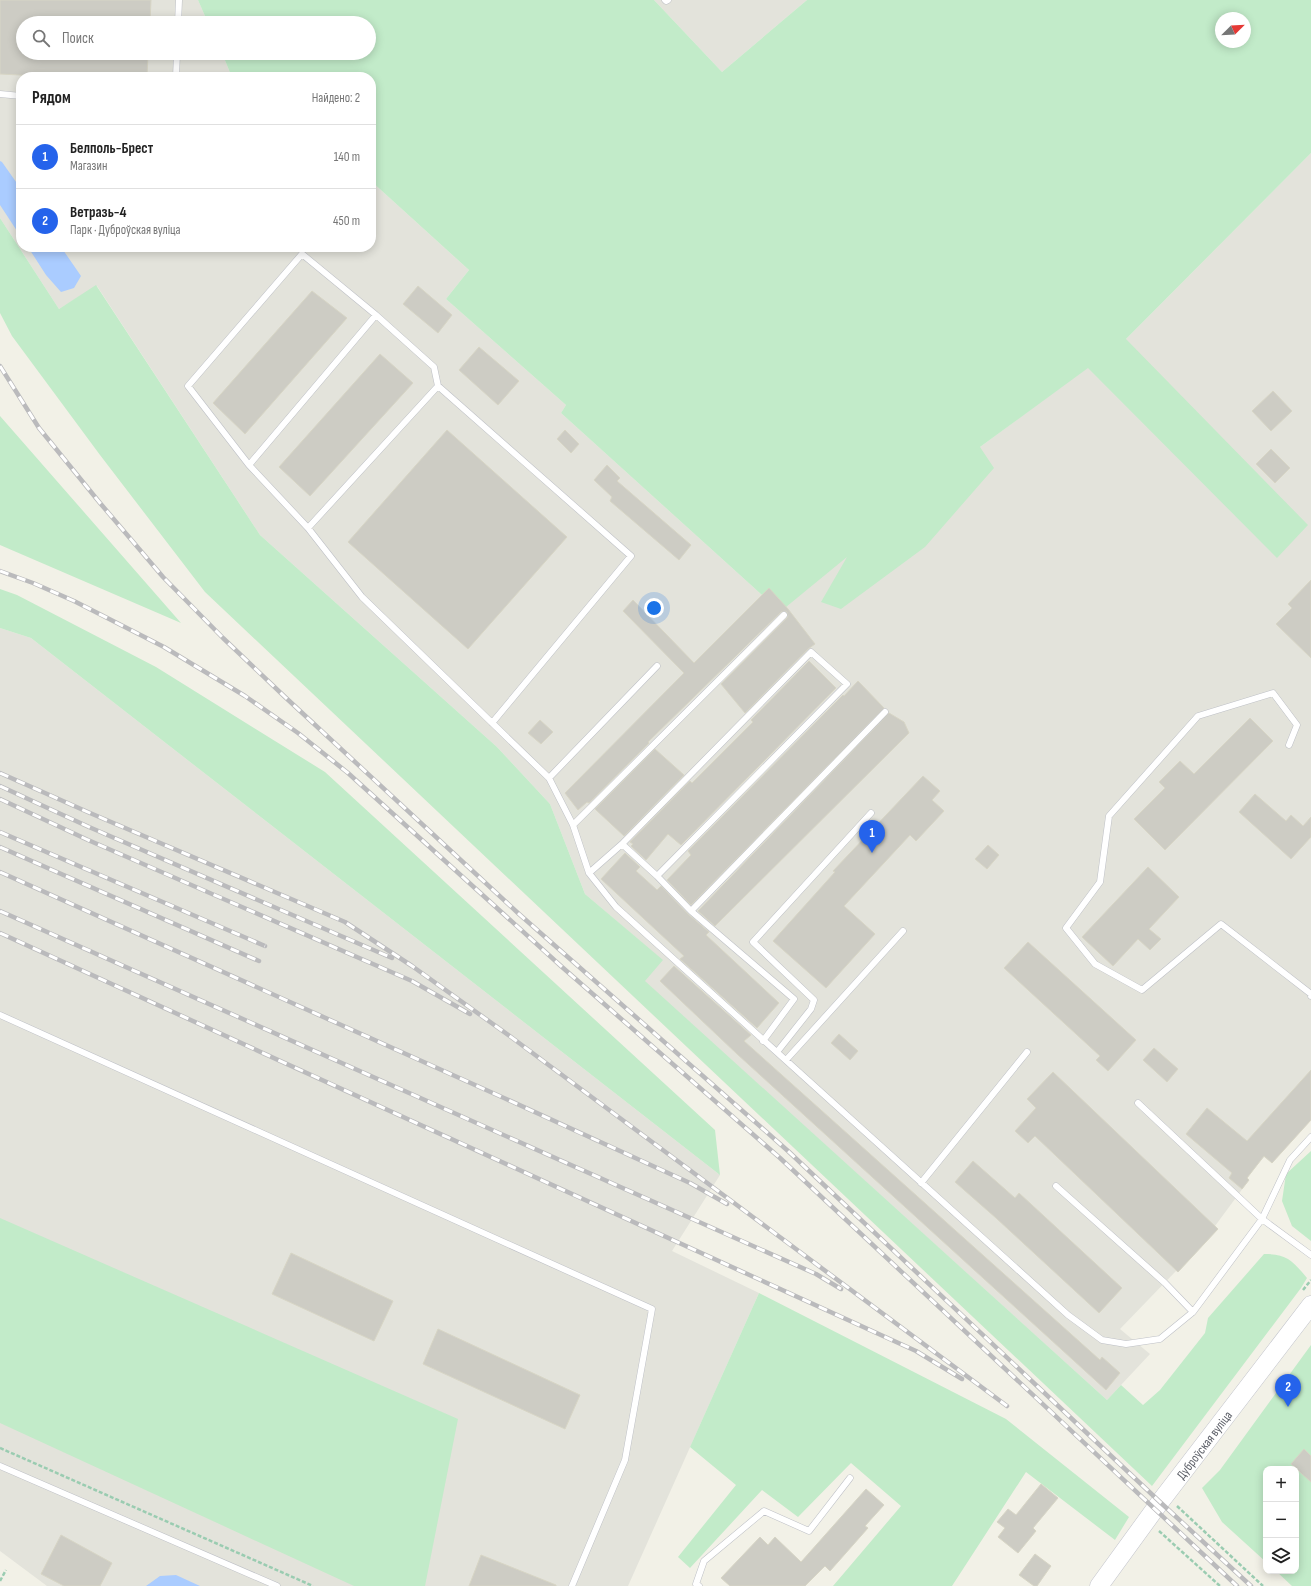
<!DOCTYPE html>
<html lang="ru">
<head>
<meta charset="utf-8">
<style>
	:root { --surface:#fff; --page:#f2f2f2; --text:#222; --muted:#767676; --line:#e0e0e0; --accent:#2563eb }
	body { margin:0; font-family:"Sofia Sans Condensed",sans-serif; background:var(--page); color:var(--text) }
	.controls { position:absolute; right:12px; bottom:12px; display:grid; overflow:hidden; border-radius:8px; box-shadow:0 2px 10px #0003 }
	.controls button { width:36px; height:36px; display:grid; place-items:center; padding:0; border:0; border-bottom:1px solid var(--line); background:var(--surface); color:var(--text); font:20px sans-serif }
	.compass { position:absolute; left:1215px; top:12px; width:36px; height:36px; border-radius:50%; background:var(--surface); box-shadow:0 2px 10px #0003; rotate:66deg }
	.you { position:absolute; left:654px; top:608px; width:14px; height:14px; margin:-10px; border:3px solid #fff; border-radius:50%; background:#1a73e8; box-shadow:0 0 0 6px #1a73e833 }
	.badge { display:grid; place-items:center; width:26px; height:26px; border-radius:50%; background:var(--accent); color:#fff; font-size:13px; font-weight:700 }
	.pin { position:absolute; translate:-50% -33px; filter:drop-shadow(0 1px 2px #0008) }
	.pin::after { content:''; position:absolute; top:21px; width:14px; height:12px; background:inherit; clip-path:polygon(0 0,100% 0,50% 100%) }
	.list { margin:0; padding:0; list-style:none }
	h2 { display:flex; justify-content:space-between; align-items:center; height:52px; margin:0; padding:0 16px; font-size:17px }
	h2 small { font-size:13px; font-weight:400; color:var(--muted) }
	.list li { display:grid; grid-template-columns:26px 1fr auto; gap:12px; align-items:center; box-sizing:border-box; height:64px; padding:0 16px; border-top:1px solid var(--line) }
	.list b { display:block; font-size:15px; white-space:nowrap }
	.list p { margin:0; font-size:13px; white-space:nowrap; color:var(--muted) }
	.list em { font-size:13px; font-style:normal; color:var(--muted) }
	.icon { flex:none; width:22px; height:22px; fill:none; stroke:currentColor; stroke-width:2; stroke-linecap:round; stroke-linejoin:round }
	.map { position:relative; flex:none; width:1311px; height:1586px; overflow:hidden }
	.search { position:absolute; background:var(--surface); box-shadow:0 2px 10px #0003; left:16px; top:16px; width:360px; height:44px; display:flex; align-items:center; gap:10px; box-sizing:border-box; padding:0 14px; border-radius:22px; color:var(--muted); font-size:15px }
	.panel { position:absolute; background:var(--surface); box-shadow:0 2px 10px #0003; left:16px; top:72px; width:360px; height:180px; border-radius:16px }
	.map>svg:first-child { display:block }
	.industrial { fill:#e3e3db }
	.green { fill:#c2ebc9; fill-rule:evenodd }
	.water { fill:#acf }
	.building { fill:#cdccc4; stroke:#d7d5c5 }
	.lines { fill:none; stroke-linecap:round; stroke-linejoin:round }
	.service-casing { stroke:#bec0c6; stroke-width:7 }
	.secondary-casing { stroke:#c1c3cb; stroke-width:19 }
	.path { stroke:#9accb1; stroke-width:2.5; stroke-dasharray:4 2; stroke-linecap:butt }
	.service { stroke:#fff; stroke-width:6 }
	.secondary { stroke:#fff; stroke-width:18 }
	.rail-casing { stroke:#bababc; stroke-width:4.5 }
	.rail { stroke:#fff; stroke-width:3; stroke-dasharray:9; stroke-linecap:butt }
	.labels { text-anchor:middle; stroke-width:4; stroke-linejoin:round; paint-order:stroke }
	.street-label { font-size:13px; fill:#5e6169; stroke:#fff }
</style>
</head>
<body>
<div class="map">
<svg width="1311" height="1586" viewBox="0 0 1311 1586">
	<rect width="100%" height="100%" fill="#f2f1e7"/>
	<!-- industrial -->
	<path class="industrial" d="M0 0H198L208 23H23V53H222L231 75 252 74 256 77H21V247H371V181L469 270 446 299 566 405 561 413 762 595 980 447 1126 339 1311 153V1120L1272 1163 1264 1157 1247 1177 1249 1180 1215 1226 1218 1229 1178 1272 1176 1271 1120 1329 1150 1354 1107 1400 644 981 662 960 585 894 550 804 497 747 260 535 97 286 59 309 0 218Z
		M654 0H807L722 72Z
		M0 628 31 638 720 1175 672 1251 759 1293 628 1586H47L0 1551Z"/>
	<!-- green -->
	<path class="green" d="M198 0H654L722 72 807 0H1311V153L1126 339 1308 525 1277 558 1088 368 980 447 994 468 925 547 841 609 821 602 847 557 786 607 762 595 561 413 566 405 446 299 469 270 371 181V77H256L252 74 231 75 222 53H369V23H208ZM1221 18H1245V42H1221Z
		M0 218 59 309 96 285 260 535 497 747 550 804 585 894 663 960 645 981 1107 1400 1121 1385 1143 1405 1160 1390 1205 1333 1208 1318 1264 1254C1287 1254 1292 1260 1307 1278L1301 1288 1152 1486 205 592 100 455 12 336 0 313Z
		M0 416 181 623 0 545Z
		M0 589 17 595 156 667 325 772 715 1130 720 1175 31 638 0 628Z
		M1311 1151V1241L1292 1226 1282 1201 1286 1174Z
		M0 1218 458 1419 425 1586H354L0 1423Z
		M759 1293 1006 1419 1129 1517 1115 1540 1026 1472 952 1586H833L901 1506 851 1463 798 1517 762 1490 690 1568 678 1557 736 1485 690 1447Z
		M1311 1345V1586H1292L1276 1571H1296V1469H1266V1562L1222 1522 1202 1488 1220 1470Z"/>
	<!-- water -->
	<path class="water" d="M0 161 2 162 21 189V237L0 205Z
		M28 247H61L81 276 74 288 61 292 46 275Z
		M176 1575 200 1586H146L160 1576Z"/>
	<!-- building -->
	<path class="building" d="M0 0H151L150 23H23V53H148L147 77H59L0 74Z
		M418 286 452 315 438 333 403 304Z
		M312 291 347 318 245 434 213 403Z
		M479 347 519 381 498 405 459 370Z
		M380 354 413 383 310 496 279 467Z
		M1273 391 1292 411 1271 431 1252 411Z
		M447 430 567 537 468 649 348 542Z
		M565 430 579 444 571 453 557 439Z
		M1271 449 1290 468 1275 483 1256 464Z
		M607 465 620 478 617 481 691 545 679 560 610 501 612 497 594 480Z
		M1311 580V658L1276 624 1292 608 1288 604Z
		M769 588 788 609 815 644 808 649 745 713 721 684 787 618 788 616 787 612 785 611 781 612 648 742 649 743 589 803 587 802 578 810 565 793 684 673 623 611 633 600 694 663Z
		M809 661 836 688 681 845 668 834 646 860 631 846 633 844 630 842 690 781 692 783 753 722 751 720Z
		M858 681 884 708 691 905 667 880 691 855 688 851 843 695 844 696Z
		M889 713 904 722 909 733 715 926 698 911Z
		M1250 718 1273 741 1165 850 1134 819 1165 788 1159 782 1180 761 1194 774Z
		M540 720 553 732 541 744 528 733Z
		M655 749 684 775 624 836 595 809Z
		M923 776 940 791 932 800 944 811 916 841 910 835 844 906 875 934 826 988 773 941 835 872 833 871Z
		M1255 794 1286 821 1291 815 1303 826 1311 817V837L1291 859 1239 812Z
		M988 845 999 855 987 869 975 859Z
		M625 853 640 867 636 871 657 890 661 886 688 914 709 932 706 935 779 1003 757 1028 680 959 684 956 601 879Z
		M1148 867 1179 897 1149 929 1161 939 1150 950 1138 939 1113 966 1082 937Z
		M1028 942 1136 1040 1108 1071 1096 1060 1100 1056 1004 968Z
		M674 966 751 1035 744 1041 1100 1360 1102 1357 1120 1373 1106 1390 737 1054 660 981Z
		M839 1034 858 1051 850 1060 831 1043Z
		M1154 1048 1178 1069 1167 1082 1143 1060Z
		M1311 1070V1120L1272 1163 1264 1156 1247 1178 1249 1180 1242 1189 1229 1178 1232 1173 1186 1134 1207 1108 1247 1141Z
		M1053 1072 1218 1229 1178 1272 1035 1136 1028 1143 1015 1131 1036 1108 1027 1099Z
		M973 1161 1015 1198 1019 1193 1122 1288 1099 1313 996 1218 955 1182Z
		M291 1253 393 1301 374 1341 272 1294Z
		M438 1329 580 1395 565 1429 423 1364Z
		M1304 1449 1311 1456V1482L1291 1464Z
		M1041 1484 1058 1498 1033 1528 1036 1531 1018 1553 998 1537 1005 1528 997 1522 1008 1509 1016 1515Z
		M866 1489 884 1505 865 1526 868 1528 830 1571 825 1566 805 1586H730L721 1578 760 1537 768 1545 775 1537 801 1562Z
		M61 1535 112 1563 100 1586H64L41 1574Z
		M1035 1554 1051 1566 1037 1586H1034L1019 1575Z
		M481 1555 556 1585V1586H469Z"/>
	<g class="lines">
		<!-- service casing -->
		<g class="service-casing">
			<path id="service" d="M665 0 666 1 668 0
				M178 23 179 0
				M176 77 177 53
				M0 94 21 96
				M249 465 188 386 302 254 376 315
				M308 528 249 465 376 315 434 367 438 386
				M492 723 631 556 438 386 308 528 362 597 549 778 573 825 589 873 616 907 1068 1315 1102 1340 1126 1344 1160 1339 1193 1312 1262 1219 1311 1255
				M1289 745 1297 725 1273 693 1198 716 1109 816 1100 882 1066 928 1095 964 1142 990 1221 924 1311 994V996
				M549 778 657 666
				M573 825 784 615
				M589 873 622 844
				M657 876 622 844 811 652 847 684 657 876 691 911
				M0 1015 652 1309 625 1460 572 1586
				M763 1041 794 999 691 911 885 712
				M777 1052 811 1009 814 1000 753 942 871 813
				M786 1060 903 931
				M1138 1103 1262 1219 1290 1160 1311 1137
				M921 1183 1027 1052
				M1056 1186 1165 1283 1193 1312
				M0 1466 277 1586
				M699 1586 696 1584 704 1561 764 1511 809 1531 850 1478"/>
		</g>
		<!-- secondary casing -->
		<g class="secondary-casing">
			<g id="secondary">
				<path id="s1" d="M1099 1586 1160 1502 1311 1305"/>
			</g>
		</g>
		<!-- path -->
		<path class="path" d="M1303 1290 1311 1280
			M0 1448 313 1586
			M1177 1506 1263 1586
			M1159 1531 1220 1586
			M0 1581 6 1570"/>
		<!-- service -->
		<use href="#service" class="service"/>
		<!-- secondary -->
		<use href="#secondary" class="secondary"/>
		<!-- rail casing -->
		<g class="rail-casing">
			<path id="rail" d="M0 366 39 428 100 503 163 577 223 638 285 697 519 914 788 1151 1160 1502 1251 1586
				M0 571 33 583 74 601 164 647 245 696 298 733 348 773 562 967 780 1158 1237 1586
				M0 773 90 813 345 922 412 966 511 1037 1007 1406
				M0 786 89 827 392 958
				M0 799 88 840 412 981 470 1014
				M0 832 265 946
				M0 847 259 961
				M0 872 504 1098 690 1183 727 1204
				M0 911 816 1274 841 1289
				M0 933 916 1351 962 1379"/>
		</g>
		<!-- rail -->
		<use href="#rail" class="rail"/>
	</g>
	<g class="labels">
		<!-- street labels -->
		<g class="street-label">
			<text dy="5" stroke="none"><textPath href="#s1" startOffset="176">Дуброўская вуліца</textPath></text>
		</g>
	</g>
</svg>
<div class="controls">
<button>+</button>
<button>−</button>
<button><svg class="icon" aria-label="layers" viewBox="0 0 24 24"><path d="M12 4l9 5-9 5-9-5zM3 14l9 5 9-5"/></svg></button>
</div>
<svg class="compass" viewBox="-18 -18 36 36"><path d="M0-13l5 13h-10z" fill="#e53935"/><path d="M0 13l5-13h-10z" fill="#767676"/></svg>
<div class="you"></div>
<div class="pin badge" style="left:872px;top:853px">1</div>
<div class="pin badge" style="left:1288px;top:1407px">2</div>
<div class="search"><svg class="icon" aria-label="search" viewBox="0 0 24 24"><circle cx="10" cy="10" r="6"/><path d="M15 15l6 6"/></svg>Поиск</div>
<section class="panel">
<h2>Рядом<small>Найдено: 2</small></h2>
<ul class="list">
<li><span class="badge">1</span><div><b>Белполь-Брест</b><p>Магазин</p></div><em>140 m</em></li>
<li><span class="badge">2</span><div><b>Ветразь-4</b><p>Парк · Дуброўская вуліца</p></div><em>450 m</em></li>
</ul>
</section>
</div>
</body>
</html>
